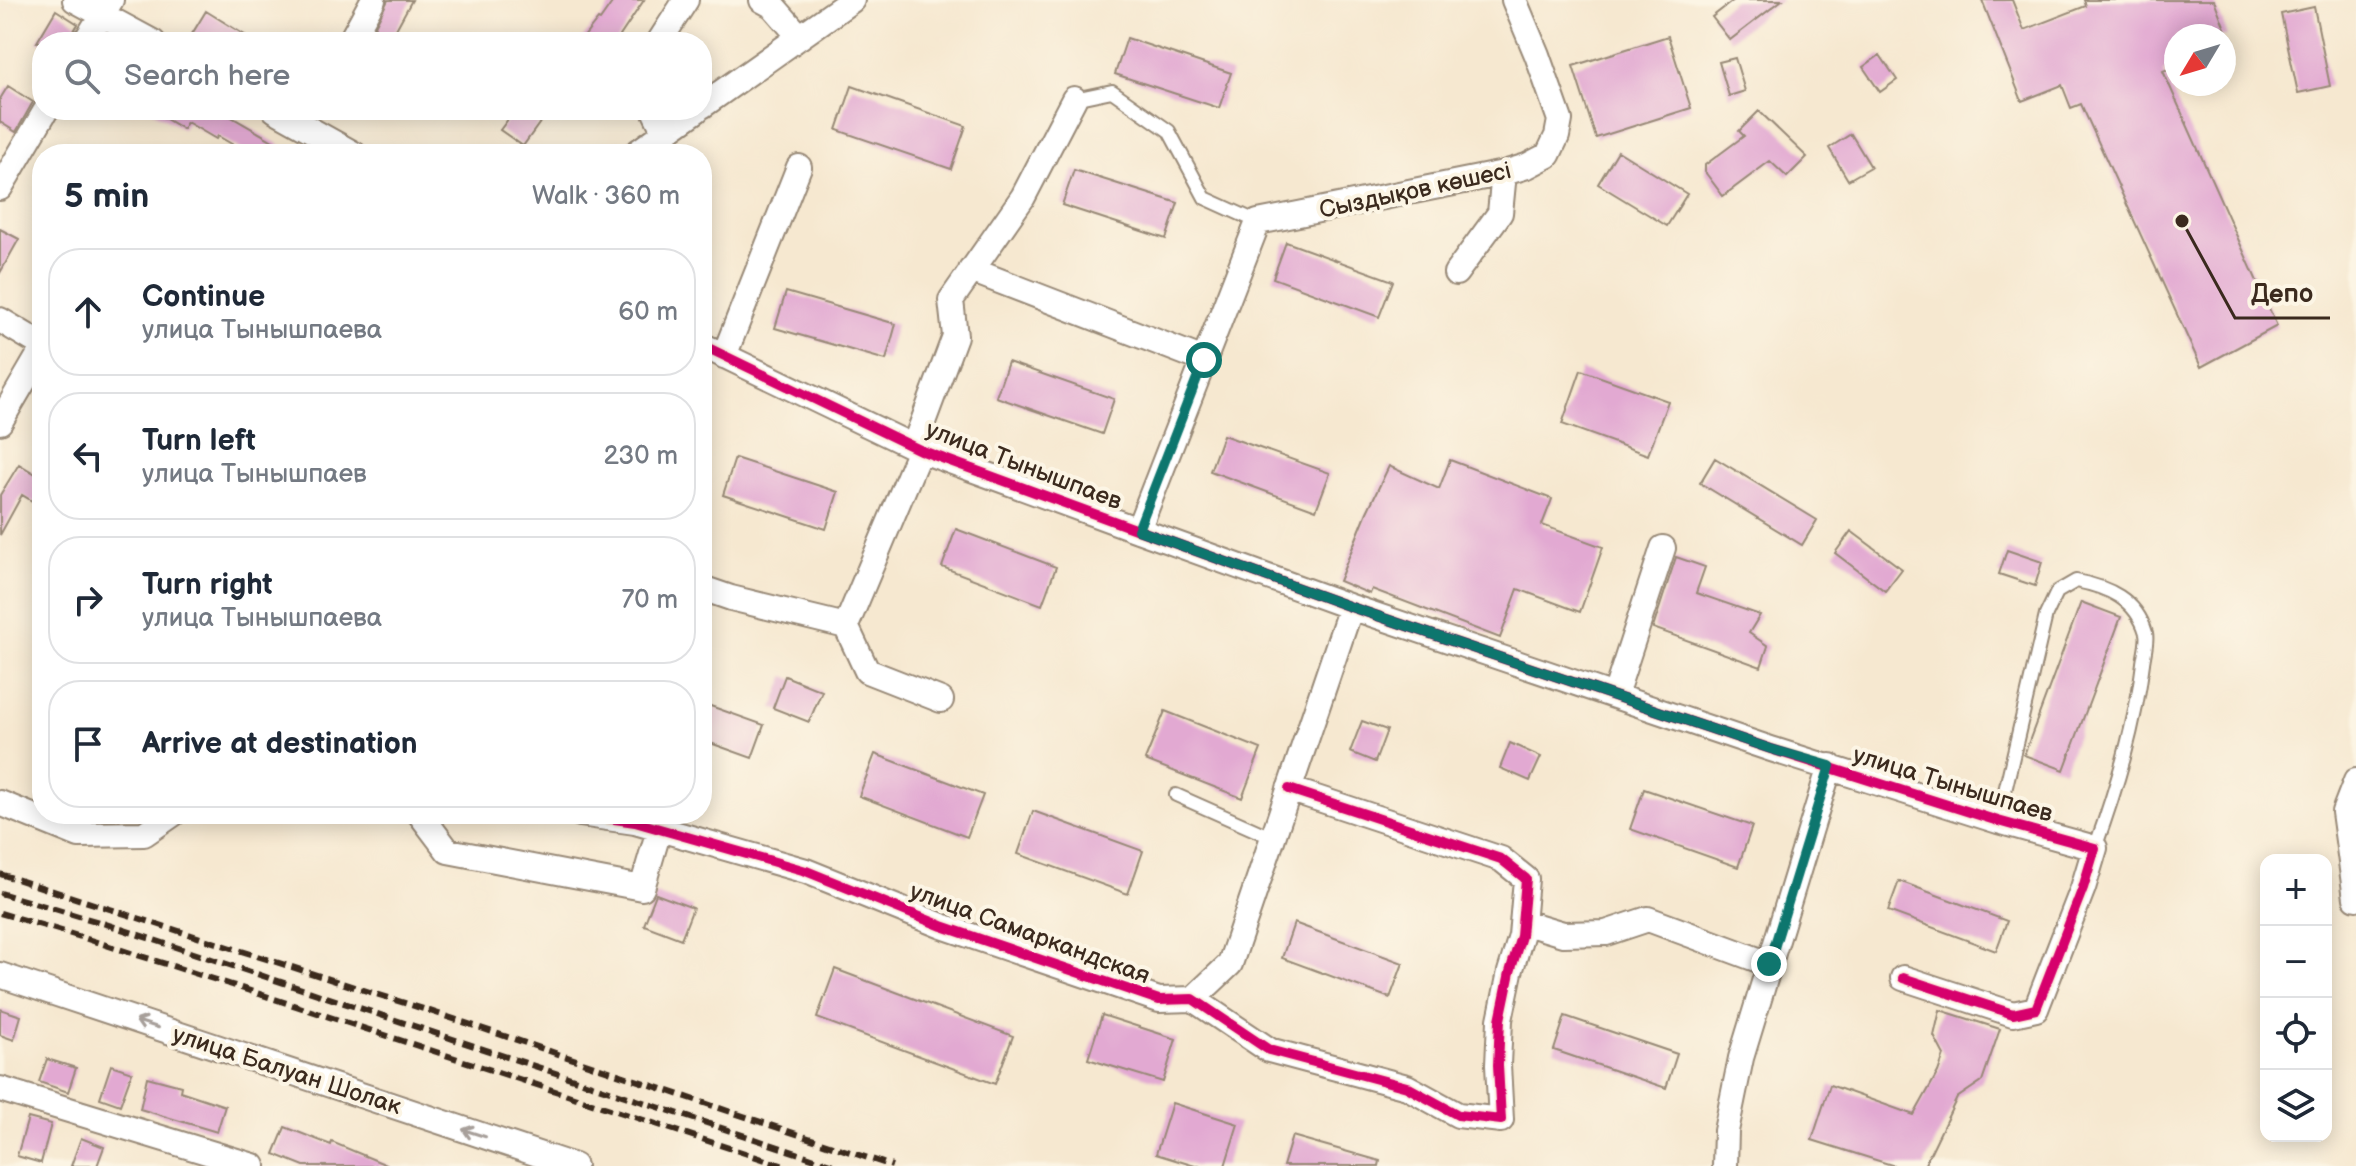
<!DOCTYPE html>
<html lang="en">
<head>
<meta charset="utf-8">
<style>
	:root { --surface:#fff; --page:#f6f6f7; --text:#1f2937; --muted:#747a83; --line:#e0e1e3 }
	body { margin:0; font-family:"Balsamiq Sans",sans-serif; background:var(--page); color:var(--text) }
	.controls { position:absolute; right:24px; bottom:24px; display:grid; overflow:hidden; border-radius:16px; box-shadow:0 4px 20px #0003 }
	.controls button { width:72px; height:72px; display:grid; place-items:center; padding:0; border:0; border-bottom:2px solid var(--line); background:var(--surface); color:var(--text); font:40px sans-serif }
	.compass { position:absolute; left:2164px; top:24px; width:72px; height:72px; border-radius:50%; background:var(--surface); box-shadow:0 4px 20px #0003; rotate:232deg }
	.stop { position:absolute; width:24px; height:24px; margin:-18px; border:6px solid #0f766e; border-radius:50%; background:#fff }
	.stop.end { background:#0f766e; border-color:#fff; box-shadow:0 2px 8px #0008 }
	.list { margin:0; padding:0; list-style:none }
	h2 { display:flex; justify-content:space-between; align-items:center; height:104px; margin:0; padding:0 32px; font-size:34px }
	h2 small { font-size:26px; font-weight:400; color:var(--muted) }
	.list li { display:grid; grid-template-columns:52px 1fr auto; gap:24px; align-items:center; box-sizing:border-box; height:128px; margin:0 16px 16px; padding:0 16px; border:2px solid var(--line); border-radius:32px }
	.list b { display:block; font-size:30px; white-space:nowrap }
	.list p { margin:0; font-size:26px; white-space:nowrap; color:var(--muted) }
	.list em { font-size:26px; font-style:normal; color:var(--muted) }
	.icon { flex:none; width:44px; height:44px; fill:none; stroke:currentColor; stroke-width:2; stroke-linecap:round; stroke-linejoin:round }
	.map { position:relative; flex:none; width:2356px; height:1166px; overflow:hidden }
	.search { position:absolute; background:var(--surface); box-shadow:0 4px 20px #0003; left:32px; top:32px; width:680px; height:88px; display:flex; align-items:center; gap:20px; box-sizing:border-box; padding:0 28px; border-radius:32px; color:var(--muted); font-size:30px }
	.panel { position:absolute; background:var(--surface); box-shadow:0 4px 20px #0003; left:32px; top:144px; width:680px; height:680px; border-radius:32px }
	.map>svg:first-child { display:block }
	.building { fill:#e2a9d2 }
	.lines { fill:none; stroke-linecap:round; stroke-linejoin:round }
	.lane-casing { stroke:#988977; stroke-width:16 }
	.street-casing { stroke:#988977; stroke-width:28 }
	.lane { stroke:#fff; stroke-width:12 }
	.street { stroke:#fff; stroke-width:24 }
	.rail { stroke:#3b2a1e; stroke-width:6; stroke-dasharray:12 6; stroke-linecap:butt }
	.cycleway-casing { stroke:#fcf5e5; stroke-width:15 }
	.cycleway { stroke:#d6006c; stroke-width:10 }
	.oneway { stroke:#a79f9a }
	.route { stroke:#0f766e; stroke-width:10 }
	.labels { text-anchor:middle; stroke-width:8; stroke-linejoin:round; paint-order:stroke }
	.street-label { font-size:24px; fill:#3b2a1e; stroke:#fcf5e5 }
	.leader { fill:none; stroke:#3b2a1e; stroke-width:3 }
	.callout-dot { fill:#3b2a1e; stroke:#fcf5e5; stroke-width:3 }
	.callout-label { font-size:26px; text-anchor:middle; font-weight:bold; fill:#3b2a1e; stroke:#fcf5e5; stroke-width:8; stroke-linejoin:round; paint-order:stroke }
</style>
</head>
<body>
<div class="map">
<svg width="2356" height="1166" viewBox="0 0 2356 1166">
	<rect width="100%" height="100%" fill="#fcf5e5"/>
	<filter id="ink" filterUnits="userSpaceOnUse"><feTurbulence type="fractalNoise" baseFrequency=".0125" numOctaves="2"/><feDisplacementMap in="SourceGraphic" scale="16" xChannelSelector="R" yChannelSelector="G"/><feConvolveMatrix kernelMatrix="1 2 1 2 8 2 1 2 1" color-interpolation-filters="sRGB"/></filter>
	<filter id="wash" filterUnits="userSpaceOnUse"><feTurbulence type="fractalNoise" baseFrequency=".006" numOctaves="4" result="noise"/><feDisplacementMap in="SourceGraphic" scale="32" xChannelSelector="R" yChannelSelector="G"/><feGaussianBlur stdDeviation="1.8" result="paint"/><feColorMatrix in="noise" values="0 0 0 0 0 0 0 0 0 0 0 0 0 0 0 0 0 1.4 0 .05"/><feComposite in="paint" operator="in"/></filter>
	<g filter="url(#wash)">
		<rect width="100%" height="100%" fill="#f6e8d0"/>
		<g id="blocks">
			<!-- building -->
			<path class="building" d="M388 0H412L389 42H367Z
				M614 0H644L616 42H580L598 19 600 20Z
				M1734 0H1782L1730 40 1712 17Z
				M1982 0H2012L2024 30 2086 6 2084 0H2214L2228 36H2176V66L2163 71 2277 326 2201 367 2081 104 2071 108 2062 85 2022 101Z
				M2314 7 2330 86 2298 93 2281 14Z
				M56 10 78 24 67 42H37Z
				M206 11 256 42H204L192 34Z
				M1668 36 1691 108 1596 138 1573 66Z
				M1127 38 1231 73 1219 108 1115 74Z
				M1880 55 1897 80 1880 92 1863 67Z
				M1735 58 1745 91 1729 96 1719 62Z
				M8 86 33 102 16 132 0 122V99Z
				M852 86 966 126 951 169 837 130Z
				M151 110H233L230 116 295 154H249L218 136 216 139 187 122 183 129Z
				M515 110H526L541 121 523 146 500 130Z
				M1759 111 1807 157 1787 177 1770 161 1723 196 1705 172V165L1744 136 1739 131Z
				M1851 134 1871 167 1848 180 1829 148Z
				M1618 151 1687 194 1667 226 1598 184Z
				M1074 170 1178 203 1166 239 1062 205Z
				M0 229 19 239 0 273Z
				M1286 242 1393 281 1379 317 1273 278Z
				M786 292 896 324 886 360 775 328Z
				M1008 362 1114 399 1102 434 996 397Z
				M1581 370 1668 401 1648 455 1562 424Z
				M1223 435 1330 473 1316 510 1210 471Z
				M735 458 838 492 826 529 723 495Z
				M1715 458 1817 520 1802 545 1700 483Z
				M1450 460 1552 499 1542 525 1603 547 1580 612 1518 589 1500 638 1372 589 1370 594 1339 581 1367 512 1389 466 1439 489Z
				M19 464 42 478V507L22 495 0 535V495Z
				M956 529 1056 567 1042 605 942 567Z
				M1851 531 1902 569 1885 591 1835 553Z
				M2007 550 2042 562 2035 586 1999 574Z
				M1676 557 1705 567 1696 593 1760 615 1749 633 1768 646 1761 667 1653 628Z
				M2081 602 2121 617 2064 770 2024 755Z
				M785 676 822 691 809 722 773 708Z
				M702 703 764 725 752 758 702 740Z
				M1165 711 1261 749 1242 798 1145 760Z
				M1362 721 1387 730 1375 762 1350 752Z
				M1510 743 1541 757 1530 781 1500 768Z
				M875 754 983 795 967 837 859 796Z
				M1644 789 1752 826 1738 867 1630 829Z
				M1033 811 1143 851 1128 894 1018 854Z
				M1899 881 2007 921 1996 951 1888 911Z
				M656 894 693 908 681 939 644 925Z
				M1294 923 1403 963 1390 998 1282 958Z
				M835 969 1013 1036 995 1084 817 1018Z
				M0 1009 21 1016 14 1040 0 1035Z
				M1940 1010 2000 1029 1982 1081 1957 1098 1924 1166H1895L1812 1140 1830 1085 1914 1115 1938 1072 1944 1055 1934 1036Z
				M1102 1015 1176 1039 1163 1082 1088 1059Z
				M1565 1016 1677 1054 1666 1088 1554 1050Z
				M47 1059 76 1068 68 1092 39 1082Z
				M111 1065 132 1072 120 1105 100 1098Z
				M147 1077 181 1086 180 1091 225 1106 217 1132 140 1109Z
				M1172 1103 1238 1124 1225 1166H1195L1156 1154Z
				M28 1118 51 1124 41 1163 17 1156Z
				M285 1127 331 1145 332 1142 389 1166H304L274 1154Z
				M1292 1136 1380 1161 1379 1166H1283Z
				M81 1138 104 1147 97 1166H71Z"/>
		</g>
	</g>
	<g filter="url(#ink)">
		<use href="#blocks" fill-opacity="0" stroke="#988977" stroke-width="2"/>
		<g class="lines">
			<!-- lane casing -->
			<g class="lane-casing">
				<path id="lane" d="M1074 99 1112 91 1169 131 1205 198 1258 222
					M1176 795 1273 838
					M1998 821 2046 615 2057 592 2076 581C2108 587 2136 599 2146 633 2148 641 2144 654 2143 663 2135 727 2117 787 2095 848"/>
			</g>
			<!-- street casing -->
			<g class="street-casing">
				<path id="street" d="M75 0 153 42
					M762 0 773 6 800 37
					M85 42 111 0
					M350 42 373 0
					M659 42 686 0
					M702 106 852 0
					M275 110 354 154
					M654 110 665 133
					M635 154 697 110
					M0 188 46 110
					M971 270 1204 360
					M1456 273 1500 213 1504 173
					M0 320 42 345
					M702 345 920 450 1138 530 1351 607 1771 749 1998 821 2095 848 2083 888 2036 1009 2013 1014 1903 978
					M724 356 799 167
					M0 422 42 350
					M914 446 955 336 951 300 1023 197 1074 99
					M920 450 846 626 867 671 941 700
					M1138 530 1258 222 1504 173 1527 166 1548 155 1557 136 1560 120 1537 55 1514 0
					M702 588 731 598 846 626
					M1615 695 1663 548
					M2356 781 2344 812 2356 898
					M0 803 79 835 144 834 173 814
					M420 814 448 851 642 888 659 830
					M580 814 635 822 806 871 942 926 1159 1000 1193 999 1269 1050 1407 1087 1458 1115 1501 1120 1498 1065 1500 1020 1510 972 1521 936 1526 879 1501 859 1289 789
					M1523 922 1563 934 1606 933 1648 919 1769 964
					M0 975 574 1166
					M1193 999 1230 964 1351 607
					M0 1089 253 1166
					M1725 1166 1726 1131 1741 1058 1830 766"/>
			</g>
			<!-- lane -->
			<use href="#lane" class="lane"/>
			<!-- street -->
			<use href="#street" class="street"/>
			<!-- rail -->
			<path class="rail" d="M0 874 439 1014 892 1166
				M0 893 106 924 836 1166
				M0 913 65 932 232 985 784 1166"/>
			<!-- cycleway casing -->
			<g class="cycleway-casing">
				<path id="cycleway" d="M702 345 920 450 1138 530 1351 607 1771 749 1998 821 2095 848 2083 888 2036 1009 2013 1014 1903 978
					M580 814 635 822 806 871 942 926 1159 1000 1193 999 1269 1050 1407 1087 1458 1115 1501 1120 1498 1065 1500 1020 1510 972 1521 936 1526 879 1501 859 1289 789"/>
			</g>
			<!-- cycleway -->
			<use href="#cycleway" class="cycleway"/>
		</g>
		<!-- one-way arrows -->
		<defs><path id="oneway-shaft" d="M-6 0H5M1.5-3L5.5 0L1.5 3" fill="none" stroke-width="1.6" stroke-linecap="round" stroke-linejoin="round" transform="scale(2)"/></defs>
		<g class="oneway">
			<use href="#oneway-shaft" transform="translate(147 1024) rotate(-162)"/>
			<use href="#oneway-shaft" transform="translate(474 1133) rotate(-162)"/>
		</g>
	</g>
	<g class="lines" filter="url(#ink)">
		<!-- route -->
		<path class="route" d="M1204 360 1138 530 1351 607 1771 749 1830 766 1769 964"/>
	</g>
	<g class="labels">
		<!-- street labels -->
		<g class="street-label">
			<text transform="translate(1415 190) rotate(-12)" y="8">Сыздықов көшесі</text>
			<text transform="translate(1024 465) rotate(21)" y="8">улица Тынышпаев</text>
			<text transform="translate(1953 784) rotate(17)" y="8">улица Тынышпаев</text>
			<text transform="translate(1030 933) rotate(20)" y="8">улица Самаркандская</text>
			<text transform="translate(287 1070) rotate(18)" y="8">улица Балуан Шолак</text>
		</g>
	</g>
	<!-- callouts -->
	<path class="leader" d="M2182 221L2235 318H2330"/>
	<circle class="callout-dot" cx="2182" cy="221" r="8"/>
	<g class="callout-label">
		<text x="2282" y="302">Депо</text>
	</g>
</svg>
<div class="controls">
<button>+</button>
<button>−</button>
<button><svg class="icon" aria-label="locate" viewBox="0 0 24 24"><circle cx="12" cy="12" r="6"/><path d="M12 2v4M12 18v4M2 12h4M18 12h4"/></svg></button>
<button><svg class="icon" aria-label="layers" viewBox="0 0 24 24"><path d="M12 4l9 5-9 5-9-5zM3 14l9 5 9-5"/></svg></button>
</div>
<svg class="compass" viewBox="-18 -18 36 36"><path d="M0-13l5 13h-10z" fill="#e53935"/><path d="M0 13l5-13h-10z" fill="#747a83"/></svg>
<div class="stop" style="left:1204px;top:360px"></div>
<div class="stop end" style="left:1769px;top:964px"></div>
<div class="search"><svg class="icon" aria-label="search" viewBox="0 0 24 24"><circle cx="10" cy="10" r="6"/><path d="M15 15l6 6"/></svg>Search here</div>
<section class="panel">
<h2>5 min<small>Walk · 360 m</small></h2>
<ul class="list">
<li><svg class="icon" aria-label="ahead" viewBox="0 0 24 24"><path d="M12 20V5M6 11l6-6 6 6"/></svg><div><b>Continue</b><p>улица Тынышпаева</p></div><em>60 m</em></li>
<li><svg class="icon" aria-label="left" viewBox="0 0 24 24"><path d="M17 20v-9H6M10 6l-5 5 5 5"/></svg><div><b>Turn left</b><p>улица Тынышпаев</p></div><em>230 m</em></li>
<li><svg class="icon" aria-label="right" viewBox="0 0 24 24"><path d="M7 20v-9h11M14 6l5 5-5 5"/></svg><div><b>Turn right</b><p>улица Тынышпаева</p></div><em>70 m</em></li>
<li><svg class="icon" aria-label="arrive" viewBox="0 0 24 24"><path d="M6 21V4h12l-3 4 3 4H6"/></svg><div><b>Arrive at destination</b></div></li>
</ul>
</section>
</div>
</body>
</html>
